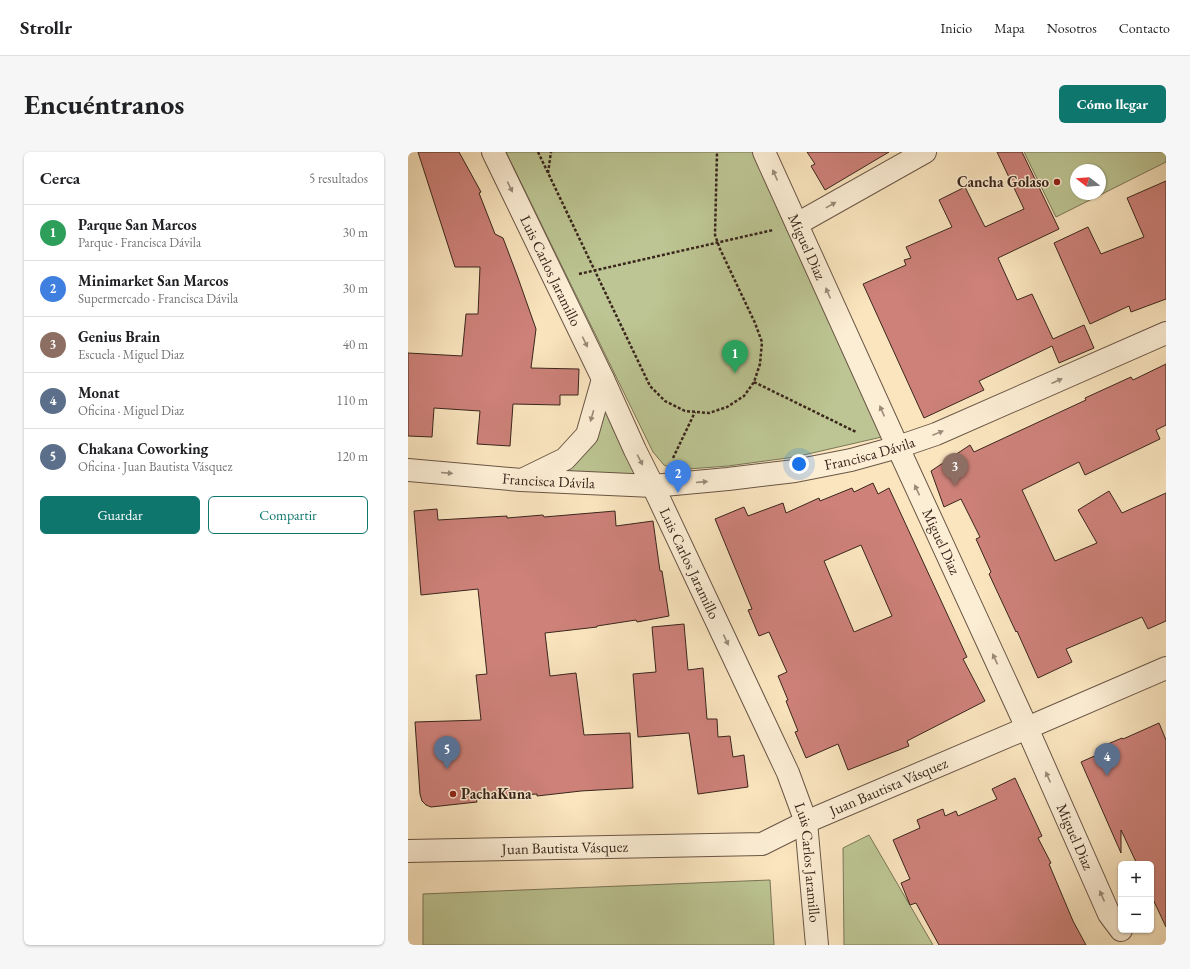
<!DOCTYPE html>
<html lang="es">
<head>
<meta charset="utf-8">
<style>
	:root { --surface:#fff; --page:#f6f6f6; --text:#202124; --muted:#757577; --line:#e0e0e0; --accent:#0f766e }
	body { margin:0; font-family:"EB Garamond",serif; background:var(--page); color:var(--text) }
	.controls { position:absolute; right:12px; bottom:12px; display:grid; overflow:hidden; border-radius:6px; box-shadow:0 1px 3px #0004 }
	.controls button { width:36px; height:36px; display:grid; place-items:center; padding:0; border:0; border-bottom:1px solid var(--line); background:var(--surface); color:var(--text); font:20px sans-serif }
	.compass { position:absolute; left:662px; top:12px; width:36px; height:36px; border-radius:50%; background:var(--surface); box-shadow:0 1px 3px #0004; rotate:287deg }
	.you { position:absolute; left:391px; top:312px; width:14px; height:14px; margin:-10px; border:3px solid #fff; border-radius:50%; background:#1a73e8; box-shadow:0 0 0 6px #1a73e833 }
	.badge { display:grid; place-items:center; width:26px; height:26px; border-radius:50%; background:var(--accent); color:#fff; font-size:13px; font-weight:700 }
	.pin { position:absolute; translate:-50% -33px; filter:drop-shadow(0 1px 2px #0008) }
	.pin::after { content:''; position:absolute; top:21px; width:14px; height:12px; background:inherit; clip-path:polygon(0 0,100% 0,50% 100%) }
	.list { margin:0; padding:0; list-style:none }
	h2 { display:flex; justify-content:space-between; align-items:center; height:52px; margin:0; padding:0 16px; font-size:17px }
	h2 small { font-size:13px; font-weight:400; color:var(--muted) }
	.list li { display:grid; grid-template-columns:26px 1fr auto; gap:12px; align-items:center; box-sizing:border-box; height:56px; padding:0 16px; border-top:1px solid var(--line) }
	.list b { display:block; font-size:15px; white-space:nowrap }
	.list p { margin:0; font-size:13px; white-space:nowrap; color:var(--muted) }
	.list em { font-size:13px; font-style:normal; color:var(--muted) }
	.actions { display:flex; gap:8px; padding:12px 16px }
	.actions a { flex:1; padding:9px 0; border:1px solid var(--accent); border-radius:6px; text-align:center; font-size:14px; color:var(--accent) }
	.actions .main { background:var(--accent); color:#fff }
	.map { position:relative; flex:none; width:758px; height:793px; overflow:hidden; border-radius:6px }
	header { display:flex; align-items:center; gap:24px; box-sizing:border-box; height:56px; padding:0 20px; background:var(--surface); border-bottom:1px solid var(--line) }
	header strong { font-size:19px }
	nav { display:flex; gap:22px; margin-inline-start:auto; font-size:14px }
	.intro { display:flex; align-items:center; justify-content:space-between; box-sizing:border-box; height:96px; padding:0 24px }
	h1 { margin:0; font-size:28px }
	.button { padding:10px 18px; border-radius:6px; background:var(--accent); color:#fff; font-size:14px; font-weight:700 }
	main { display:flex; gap:24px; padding:0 24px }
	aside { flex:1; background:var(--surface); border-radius:6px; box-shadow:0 1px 3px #0004 }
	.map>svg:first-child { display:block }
	.green { fill:#bcc593; stroke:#7b7658; fill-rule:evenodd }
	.building { fill:#cd8179; stroke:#3a261c; fill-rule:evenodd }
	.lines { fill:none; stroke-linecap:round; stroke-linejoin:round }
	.minor-casing { stroke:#6a5645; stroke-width:24 }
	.path { stroke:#3a261c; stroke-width:2.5; stroke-dasharray:3 2; stroke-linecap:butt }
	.minor { stroke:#fceed5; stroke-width:22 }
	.oneway { fill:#9b8a78 }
	.poi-dot { fill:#8f2418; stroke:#fceed5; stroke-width:1.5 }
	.labels { text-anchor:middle; stroke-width:3; stroke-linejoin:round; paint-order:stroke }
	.poi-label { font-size:15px; font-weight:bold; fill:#3a261c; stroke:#fceed5; text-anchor:end }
	.street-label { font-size:15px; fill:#3a261c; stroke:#fceed5 }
</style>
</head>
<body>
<header>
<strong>Strollr</strong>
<nav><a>Inicio</a><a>Mapa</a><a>Nosotros</a><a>Contacto</a></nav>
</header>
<div class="intro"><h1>Encuéntranos</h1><a class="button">Cómo llegar</a></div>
<main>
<aside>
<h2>Cerca<small>5 resultados</small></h2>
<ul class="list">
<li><span class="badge" style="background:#2e9e5b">1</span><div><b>Parque San Marcos</b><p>Parque · Francisca Dávila</p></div><em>30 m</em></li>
<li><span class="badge" style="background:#3f7fe0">2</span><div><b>Minimarket San Marcos</b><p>Supermercado · Francisca Dávila</p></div><em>30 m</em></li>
<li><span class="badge" style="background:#8d6e63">3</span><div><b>Genius Brain</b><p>Escuela · Miguel Diaz</p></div><em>40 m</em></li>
<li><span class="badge" style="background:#5c6f8a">4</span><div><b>Monat</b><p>Oficina · Miguel Diaz</p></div><em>110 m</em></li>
<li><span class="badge" style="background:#5c6f8a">5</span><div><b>Chakana Coworking</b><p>Oficina · Juan Bautista Vásquez</p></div><em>120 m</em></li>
</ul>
<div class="actions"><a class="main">Guardar</a><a>Compartir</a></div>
</aside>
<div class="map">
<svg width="758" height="793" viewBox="0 0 758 793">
	<rect width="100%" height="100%" fill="#fae5bf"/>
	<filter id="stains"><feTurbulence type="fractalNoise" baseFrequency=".005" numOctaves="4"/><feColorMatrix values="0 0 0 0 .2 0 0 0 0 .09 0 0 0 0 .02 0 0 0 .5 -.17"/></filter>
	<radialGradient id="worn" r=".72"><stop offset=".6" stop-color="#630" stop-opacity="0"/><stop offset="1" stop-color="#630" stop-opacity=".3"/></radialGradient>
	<!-- green -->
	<path class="green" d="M98 0H349L478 284 387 305 320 314 267 318 256 313 245 300Z
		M616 0H758V10L648 65ZM668 18H692V42H668Z
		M196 245 233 326 143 323Z
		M461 683 525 793H436L435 696Z
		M362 728 366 793H15V742Z"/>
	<!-- building -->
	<path class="building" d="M10 0H51L73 40 71 41 87 82 95 86 109 123 128 177 123 216 171 217 170 243H152V253L105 252 102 294 69 292 72 259 26 256 24 285 0 284V201L54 204 58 162H70L72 115H47Z
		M399 0H481L417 38 403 14 407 12Z
		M589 0H614L651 77 590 106 609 148 624 142 645 187 676 173 686 196 651 211 644 194 571 229 576 238 516 266 455 132 498 113 496 108 503 106 498 95 544 75 531 48 557 35 577 75 616 57Z
		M758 29V147L723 160 721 154 682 172 646 91 680 75 693 102 736 85 719 46Z
		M758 212V273L748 278 752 287 677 323 671 310 614 338 647 409 689 391 670 358 701 339 714 361 758 341V469L740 477 734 465 658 497 664 510 630 526 609 479 608 480 581 422 583 420 568 387 572 385 553 347 536 355 523 319 562 293 566 300 678 248 677 246 723 225 725 228Z
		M465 331 470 342 481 336 559 505 555 507 577 549 499 589 501 594 440 618 430 592 398 606 387 580 390 579 378 549 380 548 370 524 379 520 361 480 351 484 340 458 344 457 307 367 336 355 340 364 375 351 378 361 411 346 412 349 444 336 446 340ZM453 393 484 464 446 480 416 409Z
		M29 357 30 368 99 364V366L135 363 136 365 207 359 208 374 245 369 252 419H254L261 464 229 470 228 468 189 474V475L137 481 142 524 168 521 176 583 222 581 225 636 173 639 129 644V642L68 646 69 650 23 655 18 653 14 649 12 642 7 570 73 568 68 523 79 522 70 437 13 443 6 359Z
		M276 472 280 518 295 516 299 567H309L310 585 322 584 325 605 336 603 340 635 290 642 281 581 230 585 225 522 248 520 244 475Z
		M751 571 758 588V775L743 743V712H729L713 678V701L673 610 691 602 688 597 714 586 715 587Z
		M607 626 634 684 630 686 643 711 641 712 665 769 678 793H531L508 751 502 753 493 731 502 727 485 688 512 676 509 668 535 657 537 664 548 659 550 664 589 647 584 637Z"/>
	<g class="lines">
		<!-- minor casing -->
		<g class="minor-casing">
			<g id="minor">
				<path id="s1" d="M85 0 195 227 227 298 245 334 380 621 398 670 409 793"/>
				<path id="s2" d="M356 0 487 289 619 576 701 762 713 778"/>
				<path d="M389 72 517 0"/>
				<path id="s3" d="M0 318 113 328 245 334 320 327 387 319 443 308 490 295 528 282 758 181"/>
				<path d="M116 327 157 307 179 283 195 227"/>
				<path id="s4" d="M0 699 354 692 398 670 619 576 758 516"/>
			</g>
		</g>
		<!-- path -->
		<path class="path" d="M130 0 242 234 257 249 277 259 301 261 319 255 336 244 346 230 352 212 354 190 347 171 312 97 307 83 309 0
			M140 21 143 0
			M171 122 365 78
			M346 230 448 280
			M265 306 287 260"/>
		<!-- minor -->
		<use href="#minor" class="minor"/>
	</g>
	<!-- one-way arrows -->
	<defs><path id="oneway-solid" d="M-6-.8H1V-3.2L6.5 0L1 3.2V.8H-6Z"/></defs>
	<g class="oneway">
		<use href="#oneway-solid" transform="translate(367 23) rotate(-114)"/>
		<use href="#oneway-solid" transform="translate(102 35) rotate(64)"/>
		<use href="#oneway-solid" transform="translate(423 53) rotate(-29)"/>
		<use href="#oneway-solid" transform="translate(420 141) rotate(-114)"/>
		<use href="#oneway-solid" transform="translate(177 190) rotate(64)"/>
		<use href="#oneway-solid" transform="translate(649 229) rotate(-24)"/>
		<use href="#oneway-solid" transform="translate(474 259) rotate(-114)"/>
		<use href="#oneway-solid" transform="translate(184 264) rotate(106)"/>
		<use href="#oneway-solid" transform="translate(530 281) rotate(-22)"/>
		<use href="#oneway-solid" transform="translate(232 308) rotate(63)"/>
		<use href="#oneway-solid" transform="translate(39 321) rotate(5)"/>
		<use href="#oneway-solid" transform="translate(294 330) rotate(-5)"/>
		<use href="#oneway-solid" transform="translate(509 338) rotate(-115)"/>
		<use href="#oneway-solid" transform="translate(318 488) rotate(65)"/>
		<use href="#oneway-solid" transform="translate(587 507) rotate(-115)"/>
		<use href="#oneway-solid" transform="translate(640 625) rotate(-114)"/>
		<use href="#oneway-solid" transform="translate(694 744) rotate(-114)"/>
	</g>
	<!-- markers -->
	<g class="poi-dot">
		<circle cx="649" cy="30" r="4"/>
		<circle cx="45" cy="642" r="4"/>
	</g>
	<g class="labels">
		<!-- poi labels -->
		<g class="poi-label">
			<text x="641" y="35">Cancha Golaso</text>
			<text x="53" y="647" text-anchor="start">PachaKuna</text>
		</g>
		<!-- street labels -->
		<g class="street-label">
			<text dy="5" stroke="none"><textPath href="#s2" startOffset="104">Miguel Diaz</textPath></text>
			<text dy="5" stroke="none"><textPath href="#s1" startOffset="132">Luis Carlos Jaramillo</textPath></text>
			<text dy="5" stroke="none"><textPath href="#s3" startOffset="465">Francisca Dávila</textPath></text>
			<text dy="5" stroke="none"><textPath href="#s3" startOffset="141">Francisca Dávila</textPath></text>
			<text dy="5" stroke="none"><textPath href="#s2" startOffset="428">Miguel Diaz</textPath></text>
			<text dy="5" stroke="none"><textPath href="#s1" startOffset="456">Luis Carlos Jaramillo</textPath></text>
			<text dy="5" stroke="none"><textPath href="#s4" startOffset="493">Juan Bautista Vásquez</textPath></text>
			<text dy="5" stroke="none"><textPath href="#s2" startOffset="752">Miguel Diaz</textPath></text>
			<text dy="5" stroke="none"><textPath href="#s4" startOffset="157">Juan Bautista Vásquez</textPath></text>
			<text dy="5" stroke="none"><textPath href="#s1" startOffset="780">Luis Carlos Jaramillo</textPath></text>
		</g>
	</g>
	<rect width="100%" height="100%" filter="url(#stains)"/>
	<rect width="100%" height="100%" fill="url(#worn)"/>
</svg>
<div class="controls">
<button>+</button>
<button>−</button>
</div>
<svg class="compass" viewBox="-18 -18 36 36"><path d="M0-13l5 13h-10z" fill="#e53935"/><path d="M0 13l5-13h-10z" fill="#757577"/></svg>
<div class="you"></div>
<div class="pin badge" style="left:327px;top:221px;background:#2e9e5b">1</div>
<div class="pin badge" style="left:270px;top:341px;background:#3f7fe0">2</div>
<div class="pin badge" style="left:547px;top:334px;background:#8d6e63">3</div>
<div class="pin badge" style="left:699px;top:624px;background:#5c6f8a">4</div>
<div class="pin badge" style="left:39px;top:617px;background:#5c6f8a">5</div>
</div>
</main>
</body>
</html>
